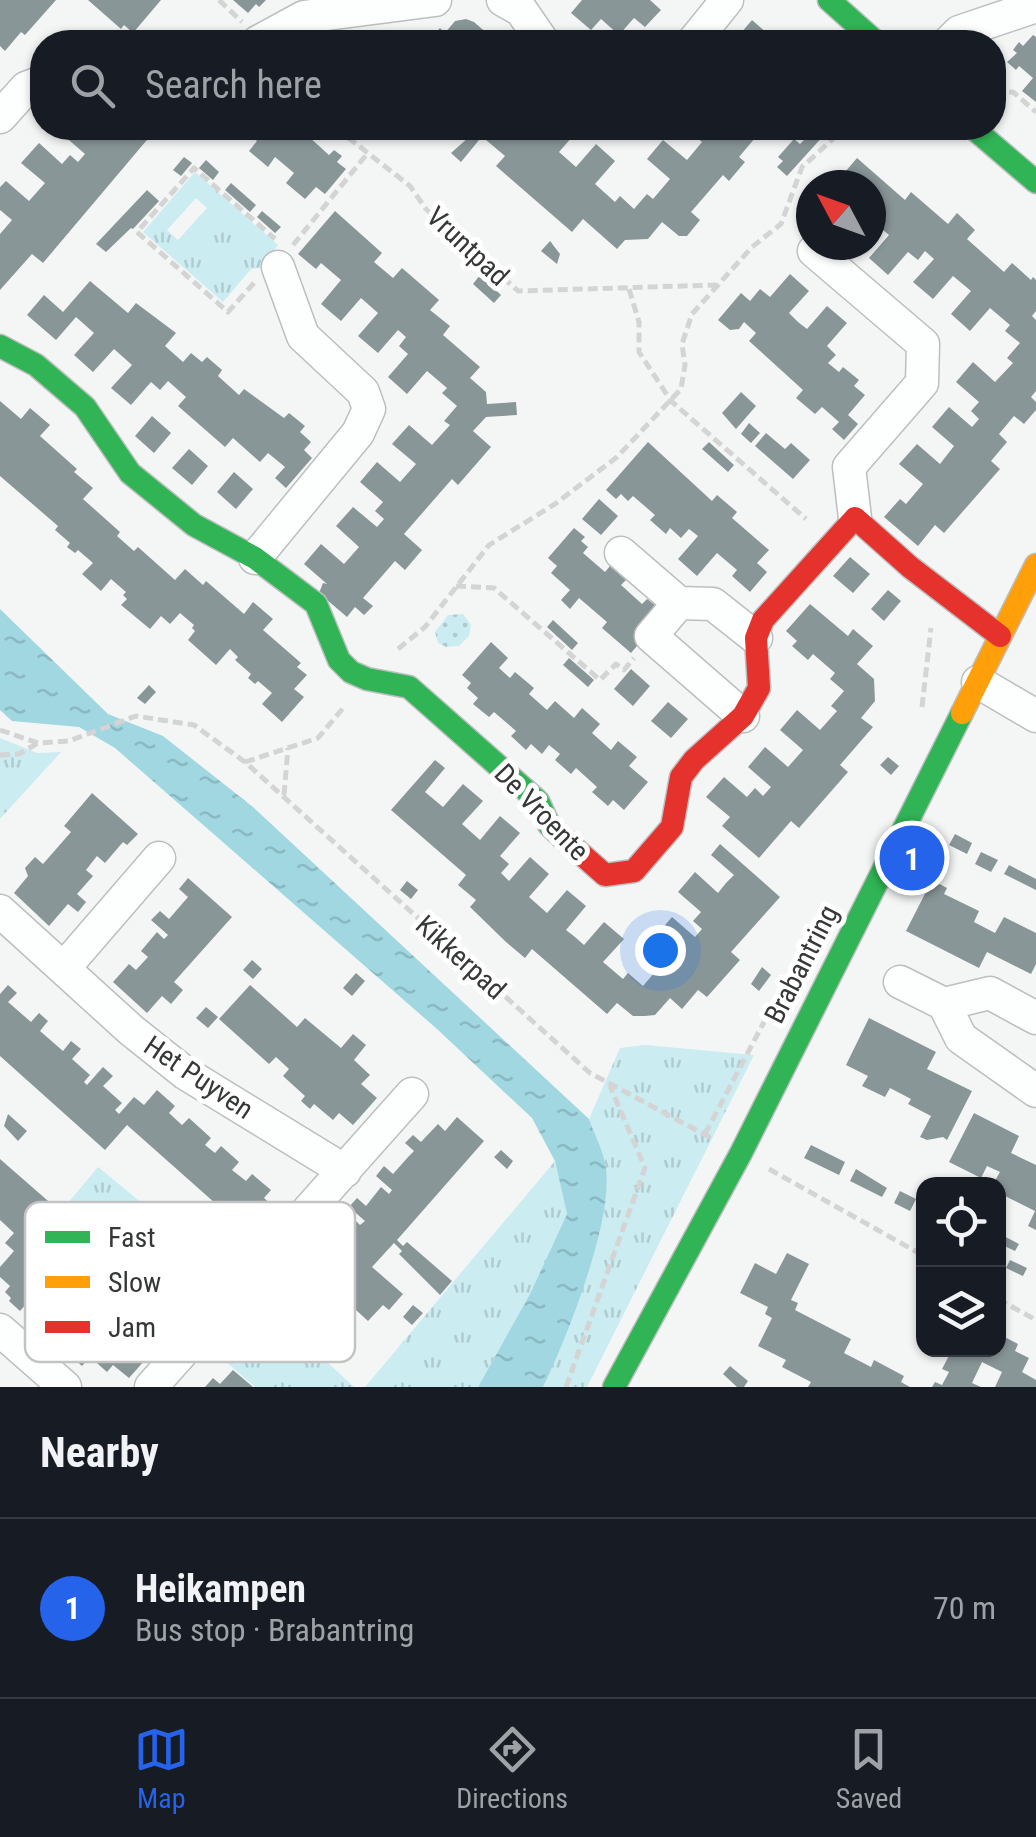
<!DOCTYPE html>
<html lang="en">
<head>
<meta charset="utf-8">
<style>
	:root { --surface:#171b24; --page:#242831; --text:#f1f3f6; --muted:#9ea1a6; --line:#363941; --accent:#2563eb }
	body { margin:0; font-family:"Roboto Condensed",sans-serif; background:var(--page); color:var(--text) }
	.controls { position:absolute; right:30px; bottom:30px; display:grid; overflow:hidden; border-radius:20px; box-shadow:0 2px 8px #0004 }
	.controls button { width:90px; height:90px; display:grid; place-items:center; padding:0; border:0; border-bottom:2px solid var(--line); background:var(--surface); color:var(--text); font:50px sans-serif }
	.compass { position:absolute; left:796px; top:170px; width:90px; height:90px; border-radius:50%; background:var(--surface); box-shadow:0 2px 8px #0004; rotate:311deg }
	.you { position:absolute; left:660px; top:950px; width:35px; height:35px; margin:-25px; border:8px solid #fff; border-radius:50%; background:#1a73e8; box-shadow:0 0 0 15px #1a73e833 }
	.badge { display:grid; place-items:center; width:65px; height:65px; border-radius:50%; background:var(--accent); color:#fff; font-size:32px; font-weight:700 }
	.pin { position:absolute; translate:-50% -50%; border:5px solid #fff; box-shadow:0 2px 10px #0006 }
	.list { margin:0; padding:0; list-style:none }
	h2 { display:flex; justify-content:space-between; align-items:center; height:130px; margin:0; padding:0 40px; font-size:42px }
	h2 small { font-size:32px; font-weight:400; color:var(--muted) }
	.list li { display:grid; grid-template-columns:65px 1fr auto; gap:30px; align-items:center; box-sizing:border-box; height:180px; padding:0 40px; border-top:2px solid var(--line) }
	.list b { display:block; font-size:38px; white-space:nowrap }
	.list p { margin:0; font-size:32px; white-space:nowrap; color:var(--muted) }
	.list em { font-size:32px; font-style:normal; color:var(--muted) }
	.icon { flex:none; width:55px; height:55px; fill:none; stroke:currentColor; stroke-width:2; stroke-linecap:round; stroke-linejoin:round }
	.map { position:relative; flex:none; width:1036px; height:1387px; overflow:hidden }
	.search { position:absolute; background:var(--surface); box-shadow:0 2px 8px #0004; left:30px; right:30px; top:30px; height:110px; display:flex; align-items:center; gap:25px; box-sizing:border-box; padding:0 35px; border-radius:40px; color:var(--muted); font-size:38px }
	.sheet { height:310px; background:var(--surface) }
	nav { display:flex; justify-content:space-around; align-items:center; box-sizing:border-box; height:140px; border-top:2px solid var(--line); background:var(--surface); font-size:28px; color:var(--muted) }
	nav a { display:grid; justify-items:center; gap:5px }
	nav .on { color:var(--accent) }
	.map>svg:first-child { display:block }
	.grass { fill:url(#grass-tufts); fill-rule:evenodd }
	.park { fill:url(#park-dots) }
	.water { fill:url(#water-ripples) }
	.building { fill:#899698 }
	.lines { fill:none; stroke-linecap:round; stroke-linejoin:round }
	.street-casing { stroke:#bdbfbf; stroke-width:35 }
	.fast-casing { stroke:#bdbfbf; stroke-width:25 }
	.slow-casing { stroke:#bdbfbf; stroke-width:25 }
	.jam-casing { stroke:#bdbfbf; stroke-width:25 }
	.path { stroke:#d4d4d4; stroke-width:5; stroke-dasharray:10 5; stroke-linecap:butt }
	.street { stroke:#fdfefe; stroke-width:32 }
	.fast { stroke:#30b455; stroke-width:22 }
	.slow { stroke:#ff9f0a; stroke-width:22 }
	.jam { stroke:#e5322d; stroke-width:22 }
	.labels { text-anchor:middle; stroke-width:10; stroke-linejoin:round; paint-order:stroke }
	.street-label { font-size:28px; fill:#363838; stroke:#fff }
	.key { fill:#fff; stroke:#c3c3c3; stroke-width:2.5 }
	.key-label { font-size:28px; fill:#363838 }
</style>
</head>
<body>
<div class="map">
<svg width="1036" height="1387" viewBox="0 0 1036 1387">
	<defs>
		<pattern id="grass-tufts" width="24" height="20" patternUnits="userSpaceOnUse" patternTransform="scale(2.5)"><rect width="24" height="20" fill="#cbecf1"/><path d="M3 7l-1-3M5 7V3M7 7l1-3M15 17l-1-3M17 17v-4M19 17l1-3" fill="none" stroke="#afcbcf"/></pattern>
		<pattern id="park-dots" width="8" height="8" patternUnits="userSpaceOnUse" patternTransform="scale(2.5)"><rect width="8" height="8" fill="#cbecf1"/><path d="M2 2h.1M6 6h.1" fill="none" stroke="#afcbcf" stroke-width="1.8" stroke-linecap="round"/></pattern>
		<pattern id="water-ripples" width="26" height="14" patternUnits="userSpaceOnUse" patternTransform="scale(2.5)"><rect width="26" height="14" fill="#a0d7e1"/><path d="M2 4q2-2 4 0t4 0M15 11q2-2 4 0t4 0" fill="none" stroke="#8ab9c2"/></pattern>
	</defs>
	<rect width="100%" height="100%" fill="#f4f6f6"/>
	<!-- grass -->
	<path class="grass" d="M195 172 278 245 260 268 251 269 223 302 143 232ZM196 198 207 208 178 240 167 230Z
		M0 738 37 753 61 752 0 819Z
		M645 1045 754 1055 587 1387H543C564 1337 617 1214 605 1163 602 1148 594 1133 589 1119L620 1048Z
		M555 1161 567 1214 530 1294 478 1387H365Z
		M98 1167 261 1301 354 1387H255L215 1352 187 1315 62 1210Z"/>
	<!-- park -->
	<path class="park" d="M463 614 471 625 469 636 459 646 446 647 438 643 435 632 448 615Z"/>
	<!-- water -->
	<path class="water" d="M0 609 108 714 163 736 253 807 589 1119C594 1133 602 1148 605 1163 617 1213 566 1340 543 1387H478L530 1294 567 1214 555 1161 532 1118 437 1029 115 748 79 727 12 721 0 710Z"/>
	<!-- building -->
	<path class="building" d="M0 0H56L25 35 21 32 5 51 0 46Z
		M88 0H161L133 33 124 25 121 29Z
		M233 0H266L259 7 256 4 248 13Z
		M582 0H650L661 10 645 27 634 18 619 35 601 19 591 30 571 13Z
		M466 19 474 22 497 42H427L440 28 445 33 455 21Z
		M752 20 775 40 783 31 797 42H738L735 40Z
		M1033 35 1036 37V102L1022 91 1033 78 1019 66 1016 70 1007 62 1017 53 1013 50 1019 42 1023 46Z
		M68 128H95L103 134 108 128H157L43 263 32 254 0 290V234L12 220 0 210V187L6 181 29 201 45 183 21 163 39 143 62 164 70 155 78 162 85 154 62 134Z
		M240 128H309L312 130 308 136 329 155 334 150 342 156 337 162 346 169 325 194 316 187 305 199 286 183 294 173 275 157 268 167 249 151 257 141Z
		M367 128H411L401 140 387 128 379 138Z
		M496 128H530L539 135 546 128H576L579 129 559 152 576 167 596 144 615 161 595 184 615 202 620 196 634 209 647 194 653 199 670 179 647 159 663 140 687 160 702 142 685 128H747L746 130 755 138 739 157 745 162 729 181 723 175 691 212 700 220 687 236H679L662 222 648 239 625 240 617 249 583 219 572 232 496 166 505 156 486 140Z
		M816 128 825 134 787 176 777 167 783 161 778 157 794 139 800 144Z
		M478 129 484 134 461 162 451 153Z
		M184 157 192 163 181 176 173 170Z
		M857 158 905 200 911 192 948 224 957 213 975 230 967 239 1004 272 1012 263 1031 280 1033 277 1036 280V311L1032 316 1036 320V391L1031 397 1036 402V410L1024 424 1014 416 999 434 1007 442 991 461 1000 469 944 533 935 525 918 546 884 517 900 499 906 504 923 484 899 464 917 444 940 464 954 446 932 427 949 407 972 427 979 419 971 411 979 402 956 382 973 362 995 382 1013 363 1007 358 1020 343 1005 331 1010 325 990 308 970 331 951 314 971 291 953 276 933 299 913 282 934 259 925 251 918 260 908 252 888 275 869 258 889 235 871 220V185H834Z
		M206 160 219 172 213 180 199 168Z
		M231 183 256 205 250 212 225 190Z
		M147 190 159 201 133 229 131 228 106 252 96 244Z
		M262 211 281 227 275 233 257 217Z
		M335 211 382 253 374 262 393 278 402 268 439 300 430 310 450 326 443 335 480 367 470 378 486 392 487 404 516 402 517 415 486 417 473 431 491 447 458 485 452 479 404 534 422 550 405 570 395 561 363 598 373 606 364 615 355 607 347 617 319 593 323 583 327 584 304 564 321 544 344 564 359 547 336 526 353 507 377 527 384 519 375 511 383 502 360 482 377 462 400 482 416 464 392 444 409 425 432 445 450 425 444 421 457 406 442 393 447 388 427 371 407 394 388 377 408 354 399 346 406 337 398 330 378 353 358 336 378 313 361 298 341 321 321 304 341 280 321 263 316 269 298 254Z
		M550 241 560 254 557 264 541 251Z
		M790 274 809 291 789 313 798 322 807 329 827 306 847 323 827 346 836 355 828 363 839 372 843 367 859 380 854 386 865 395 848 415 858 424 844 440 832 429 839 422 822 407 815 414 796 398 803 390 749 341 756 333 744 322 739 329 730 330 718 320 741 293 750 301 760 289 770 297Z
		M480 275 501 295 494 303 473 284Z
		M90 281 128 313 136 303 176 333 165 346 183 362 191 353 202 362 207 357 222 370 218 376 239 395 244 389 284 418 289 413 305 426 300 432 311 442 304 450 312 458 286 488 275 478 285 467 268 453 260 462 233 438 225 447 178 406 186 397 168 381 160 390 151 382 131 405 111 388 132 365 114 349 93 372 74 355 94 333 76 317 56 340 27 315 44 295 63 312Z
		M741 392 756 406 736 429 722 413Z
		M0 401 21 419 30 408 50 425 40 436 77 469 74 472 93 488 83 499 120 532 117 536 134 551 138 547 175 580 185 569 203 585 206 581 244 614 253 602 273 619 263 630 301 663 297 667 307 675 294 689 304 697 282 722 262 704 272 693 258 681 255 684 248 678 251 674 235 660 238 657 230 649 216 665 188 640 195 631 192 628 194 625 180 613 170 624 161 616 150 629 121 605 127 599 123 595 126 592 111 579 101 591 82 574 93 563 78 550 75 553 67 547 70 543 55 530 58 526 0 476Z
		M152 416 171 433 154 453 135 436Z
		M749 423 760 433 751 443 741 434Z
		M766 433 785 449 791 443 810 460 793 479 755 446Z
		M648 442 712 501 717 495 737 512 732 518 769 550 757 563 767 572 750 592 732 576 737 570 717 553 697 576 678 559 698 536 689 529 681 538 670 528 666 534 650 520 655 515 633 496 628 501 621 494 616 499 606 490Z
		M709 442 734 465 728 472 702 449Z
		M189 449 208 466 192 485 172 468Z
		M234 472 253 489 236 509 217 492Z
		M599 499 618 516 601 535 582 519Z
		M574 528 585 537 581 541 588 547 583 553 605 572 610 566 619 574 626 580 621 585 642 604 647 599 655 605 650 611 660 619 631 653 602 628 607 622 579 598 570 609 561 600 570 590 551 573 557 566 548 558Z
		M850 557 870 574 853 593 833 576Z
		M888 590 901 601 884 621 871 609Z
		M810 604 848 636 853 629 873 646 857 664 874 679 875 701 861 718 873 727 840 765 848 772 799 828 791 821 759 858 722 826 730 817 706 797 724 777 747 797 755 788 763 796 771 787 748 767 765 747 788 767 803 750 780 730 797 710 820 730 837 711 831 706 844 691 830 679 835 673 813 654 808 660 792 646 797 641 786 631Z
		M553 620 578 643 572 650 547 627Z
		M491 642 508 658 499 668 510 678 515 672 534 688 529 694 547 710 555 701 574 718 582 708 600 724 592 733 611 750 618 741 637 757 629 766 648 782 624 810 613 800 608 806 592 792 597 787 576 768 571 774 555 760 560 754 549 745 542 754 531 744 526 750 511 736 516 731 494 712 489 717 473 704 478 698 467 688 471 683 462 675Z
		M569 658 594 680 588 687 563 665Z
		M631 669 650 686 633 706 614 689Z
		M149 685 156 692 145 704 137 698Z
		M668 702 688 719 671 738 651 721Z
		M888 757 899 766 891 775 880 765Z
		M435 760 445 768 425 792 443 807 463 784 483 801 462 824 480 840 500 816 520 833 500 856 509 864 501 873 509 881 530 857 549 874 529 897 547 913 567 890 586 906 566 930 575 937 584 945 604 922 624 939 603 962 623 979 628 973 643 986 655 972 661 976 678 957 655 937 672 917 695 937 702 929 693 921 701 912 678 892 695 872 718 893 726 883 734 875 711 855 720 844 780 897 731 952 740 960 707 997 698 990 682 1009 670 998 655 1015 645 1016H633L617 1003 607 1014 532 949 525 958 506 942 470 907 476 900 458 885 466 875 391 810Z
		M92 793 138 834 127 845 123 842 105 863 97 856 86 870 93 876 77 894 86 902 78 912 68 904 49 926 14 893 28 876 25 868 35 857 43 864 71 832 64 826Z
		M955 834 972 843 967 854 949 845Z
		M981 852 998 860 991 872 975 864Z
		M1009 865 1036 879V890L1004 874Z
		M188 878 232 917 174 982 183 990 171 1004 162 996 147 1013 113 982 129 964 136 970 148 957 141 951 157 932 164 939 168 935 151 920 160 911 169 919 188 897 179 889Z
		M932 880 947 888 944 894 979 911 974 922 995 933 1004 917 1036 933V964L1031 974 987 952 979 968 906 931Z
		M407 881 418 890 411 899 400 890Z
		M252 960 262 969 253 979 243 970Z
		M762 967 771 975 759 991 751 984Z
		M356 973 365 981 352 996 343 988Z
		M8 985 17 993 8 1002 31 1022 39 1013 48 1021 40 1031 63 1051 71 1041 81 1049 72 1059 90 1075 84 1082 87 1085 103 1067 113 1076 103 1086 122 1103 115 1110 119 1114 134 1097 144 1105 157 1090 175 1106 169 1113 182 1125 189 1118 211 1138 205 1145 215 1153 221 1146 239 1162 232 1170 246 1181 252 1174 271 1190 264 1198 278 1210 242 1251 230 1241 242 1227 127 1125 105 1150 0 1056V994Z
		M250 985 297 1027 305 1018 341 1048 353 1034 366 1045 354 1060 370 1075 361 1084 377 1098 353 1125 339 1113 333 1120 314 1104 310 1109 301 1101 305 1096 283 1076 289 1069 276 1057 269 1064 219 1019Z
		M206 1007 218 1017 208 1028 196 1018Z
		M869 1018 936 1052 927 1069 972 1091 947 1140 943 1137 927 1140 920 1137 931 1116 908 1104 911 1099 890 1088 885 1097 862 1086 868 1076 846 1065Z
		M974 1113 1019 1136 1011 1153 1036 1165V1230L1028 1226 1035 1211 999 1193V1184H993L1000 1172 987 1166 981 1178 949 1162Z
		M8 1114 27 1131 18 1141 4 1126Z
		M457 1117 484 1141 397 1240 403 1246 407 1242 452 1281 440 1295 399 1254 402 1251 394 1243 372 1267 403 1294 389 1310 383 1305 368 1321 344 1299 316 1331 281 1301 297 1282 304 1289 309 1284 293 1270 301 1261 309 1268 325 1251 334 1250 342 1240 338 1236 354 1219 360 1225 365 1221 349 1207 357 1198 366 1206 381 1187 389 1194 392 1190 376 1176 384 1166 393 1174 409 1156 414 1151 405 1143 413 1135 421 1142 438 1124 445 1131Z
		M811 1145 845 1162 839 1175 804 1158Z
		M501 1150 513 1161 507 1169 494 1157Z
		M0 1159 55 1207 33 1231 64 1258 57 1266 153 1351 129 1378 113 1365 107 1372 90 1357 82 1366 73 1358 81 1349 59 1329 65 1321 50 1309 44 1316 28 1302 20 1311 9 1301 11 1298 5 1292 10 1286 0 1277V1267L14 1251 5 1243 14 1233 0 1220Z
		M856 1169 887 1188 882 1197 850 1181Z
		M900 1191 916 1199 910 1211 894 1203Z
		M1002 1235 1019 1244 1015 1251 998 1243Z
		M787 1253 809 1264 791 1300 798 1303 795 1310 851 1339 844 1353 871 1367 874 1360 904 1376 901 1382 910 1387H808L811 1382 782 1367 786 1360 758 1346 772 1318 765 1314 768 1307 740 1293 755 1263 776 1274Z
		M1010 1260 1027 1268 1023 1276 1006 1268Z
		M413 1305 423 1313 412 1325 403 1317Z
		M999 1334 1018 1344 1015 1351 1029 1358 1022 1372 1036 1380V1387H995L1002 1372 982 1362 972 1383 981 1387H932L935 1382 942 1385 949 1372 942 1369 952 1350H999Z
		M730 1366 748 1381 744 1387H737L723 1374Z
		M233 1370 253 1387H205L213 1378 220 1384Z"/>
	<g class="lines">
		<!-- street casing -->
		<g class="street-casing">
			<path id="street" d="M503 0 521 10 543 42
				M258 42 304 17 435 0
				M693 42 727 0
				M949 42 959 32 1036 6
				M0 117 26 88 42 82
				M814 251 923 344 922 383 849 467 855 518
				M621 553 679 603 713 604 756 638
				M255 558 358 433 369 409 363 392 303 336 278 267
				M679 603 651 636 743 716
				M978 682 1036 716
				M0 911 131 1030 185 1073 345 1171
				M64 968 159 858
				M900 982 944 1004 961 1038 1036 1091
				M944 1004 990 993 1036 1018
				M0 1330 65 1387
				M151 1387 412 1094"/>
		</g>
		<!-- fast casing -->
		<g class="fast-casing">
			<path id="fast" d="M829 0 876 42
				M973 128 1036 182
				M0 346 36 365 85 407 130 473 194 525 255 558 316 604 339 660 351 672 367 679 409 687 538 801 549 825 562 837
				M614 1387 741 1153 962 713"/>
		</g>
		<!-- slow casing -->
		<g class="slow-casing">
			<path id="slow" d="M962 713 1036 565"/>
		</g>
		<!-- jam casing -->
		<g class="jam-casing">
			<path id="jam" d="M562 837 605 875 634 871 672 827 681 777 694 760 743 716 759 688 756 638 763 620 855 518 910 567 1000 636"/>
		</g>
		<!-- path -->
		<path class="path" d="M219 0 242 22
			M994 92H1013L1036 112
			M336 128 410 186 426 209 518 291 716 285
			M293 245 367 154
			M254 283 228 312 137 232 194 168 275 239
			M629 289 639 322V352L671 401 806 519
			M456 586 494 588 600 680 616 664 624 670 634 658
			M398 649 425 627 489 545 555 504 617 457 681 389 685 365 682 344 692 314 752 247 781 224 802 167 845 128
			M922 707 931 628
			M0 730 38 743 69 741 136 716 194 725 245 762 590 1073 711 1138
			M0 755 19 754 38 743
			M245 762 318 738 344 707
			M284 795 288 748
			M705 1134 764 1022
			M769 1169 924 1256
			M998 1299 1036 1320
			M566 1387 645 1168 610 1086"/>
		<!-- street -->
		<use href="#street" class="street"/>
		<!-- fast -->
		<use href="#fast" class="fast"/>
		<!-- slow -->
		<use href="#slow" class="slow"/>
		<!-- jam -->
		<use href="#jam" class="jam"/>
	</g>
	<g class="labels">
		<!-- street labels -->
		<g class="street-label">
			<text transform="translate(468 246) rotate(43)" y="10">Vruntpad</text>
			<text transform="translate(542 812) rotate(46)" y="10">De Vroente</text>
			<text transform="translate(461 957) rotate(42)" y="10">Kikkerpad</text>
			<text transform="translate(801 964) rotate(-63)" y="10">Brabantring</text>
			<text transform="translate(199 1077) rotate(34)" y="10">Het Puyven</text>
		</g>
	</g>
	<!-- legend -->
	<rect x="25" y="1202" width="330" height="160" rx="15" class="key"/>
	<rect x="45" y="1231" width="45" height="12" fill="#30b455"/>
	<rect x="45" y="1276" width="45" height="12" fill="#ff9f0a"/>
	<rect x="45" y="1321" width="45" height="12" fill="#e5322d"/>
	<g class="key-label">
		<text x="108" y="1247">Fast</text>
		<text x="108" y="1292">Slow</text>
		<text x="108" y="1337">Jam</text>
	</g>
</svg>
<div class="controls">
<button><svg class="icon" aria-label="locate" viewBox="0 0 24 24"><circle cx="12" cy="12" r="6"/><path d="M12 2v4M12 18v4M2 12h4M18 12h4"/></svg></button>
<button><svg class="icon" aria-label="layers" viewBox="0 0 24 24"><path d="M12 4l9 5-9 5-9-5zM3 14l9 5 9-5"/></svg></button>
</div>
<svg class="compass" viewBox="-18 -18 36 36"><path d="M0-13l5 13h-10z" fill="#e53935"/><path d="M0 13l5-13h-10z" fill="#9ea1a6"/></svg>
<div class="you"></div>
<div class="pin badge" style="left:912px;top:858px">1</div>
<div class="search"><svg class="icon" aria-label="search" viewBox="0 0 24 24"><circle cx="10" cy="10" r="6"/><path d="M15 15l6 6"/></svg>Search here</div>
</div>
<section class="sheet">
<h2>Nearby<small></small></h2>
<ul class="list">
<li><span class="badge">1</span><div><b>Heikampen</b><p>Bus stop · Brabantring</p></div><em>70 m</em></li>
</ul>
</section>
<nav>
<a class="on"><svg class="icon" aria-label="map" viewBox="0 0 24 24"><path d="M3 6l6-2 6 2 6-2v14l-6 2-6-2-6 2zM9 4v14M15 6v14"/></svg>Map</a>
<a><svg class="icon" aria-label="directions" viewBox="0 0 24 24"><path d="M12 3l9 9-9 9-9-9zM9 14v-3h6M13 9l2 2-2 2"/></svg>Directions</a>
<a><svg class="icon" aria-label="saved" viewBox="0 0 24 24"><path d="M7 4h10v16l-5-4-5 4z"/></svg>Saved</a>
</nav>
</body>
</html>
